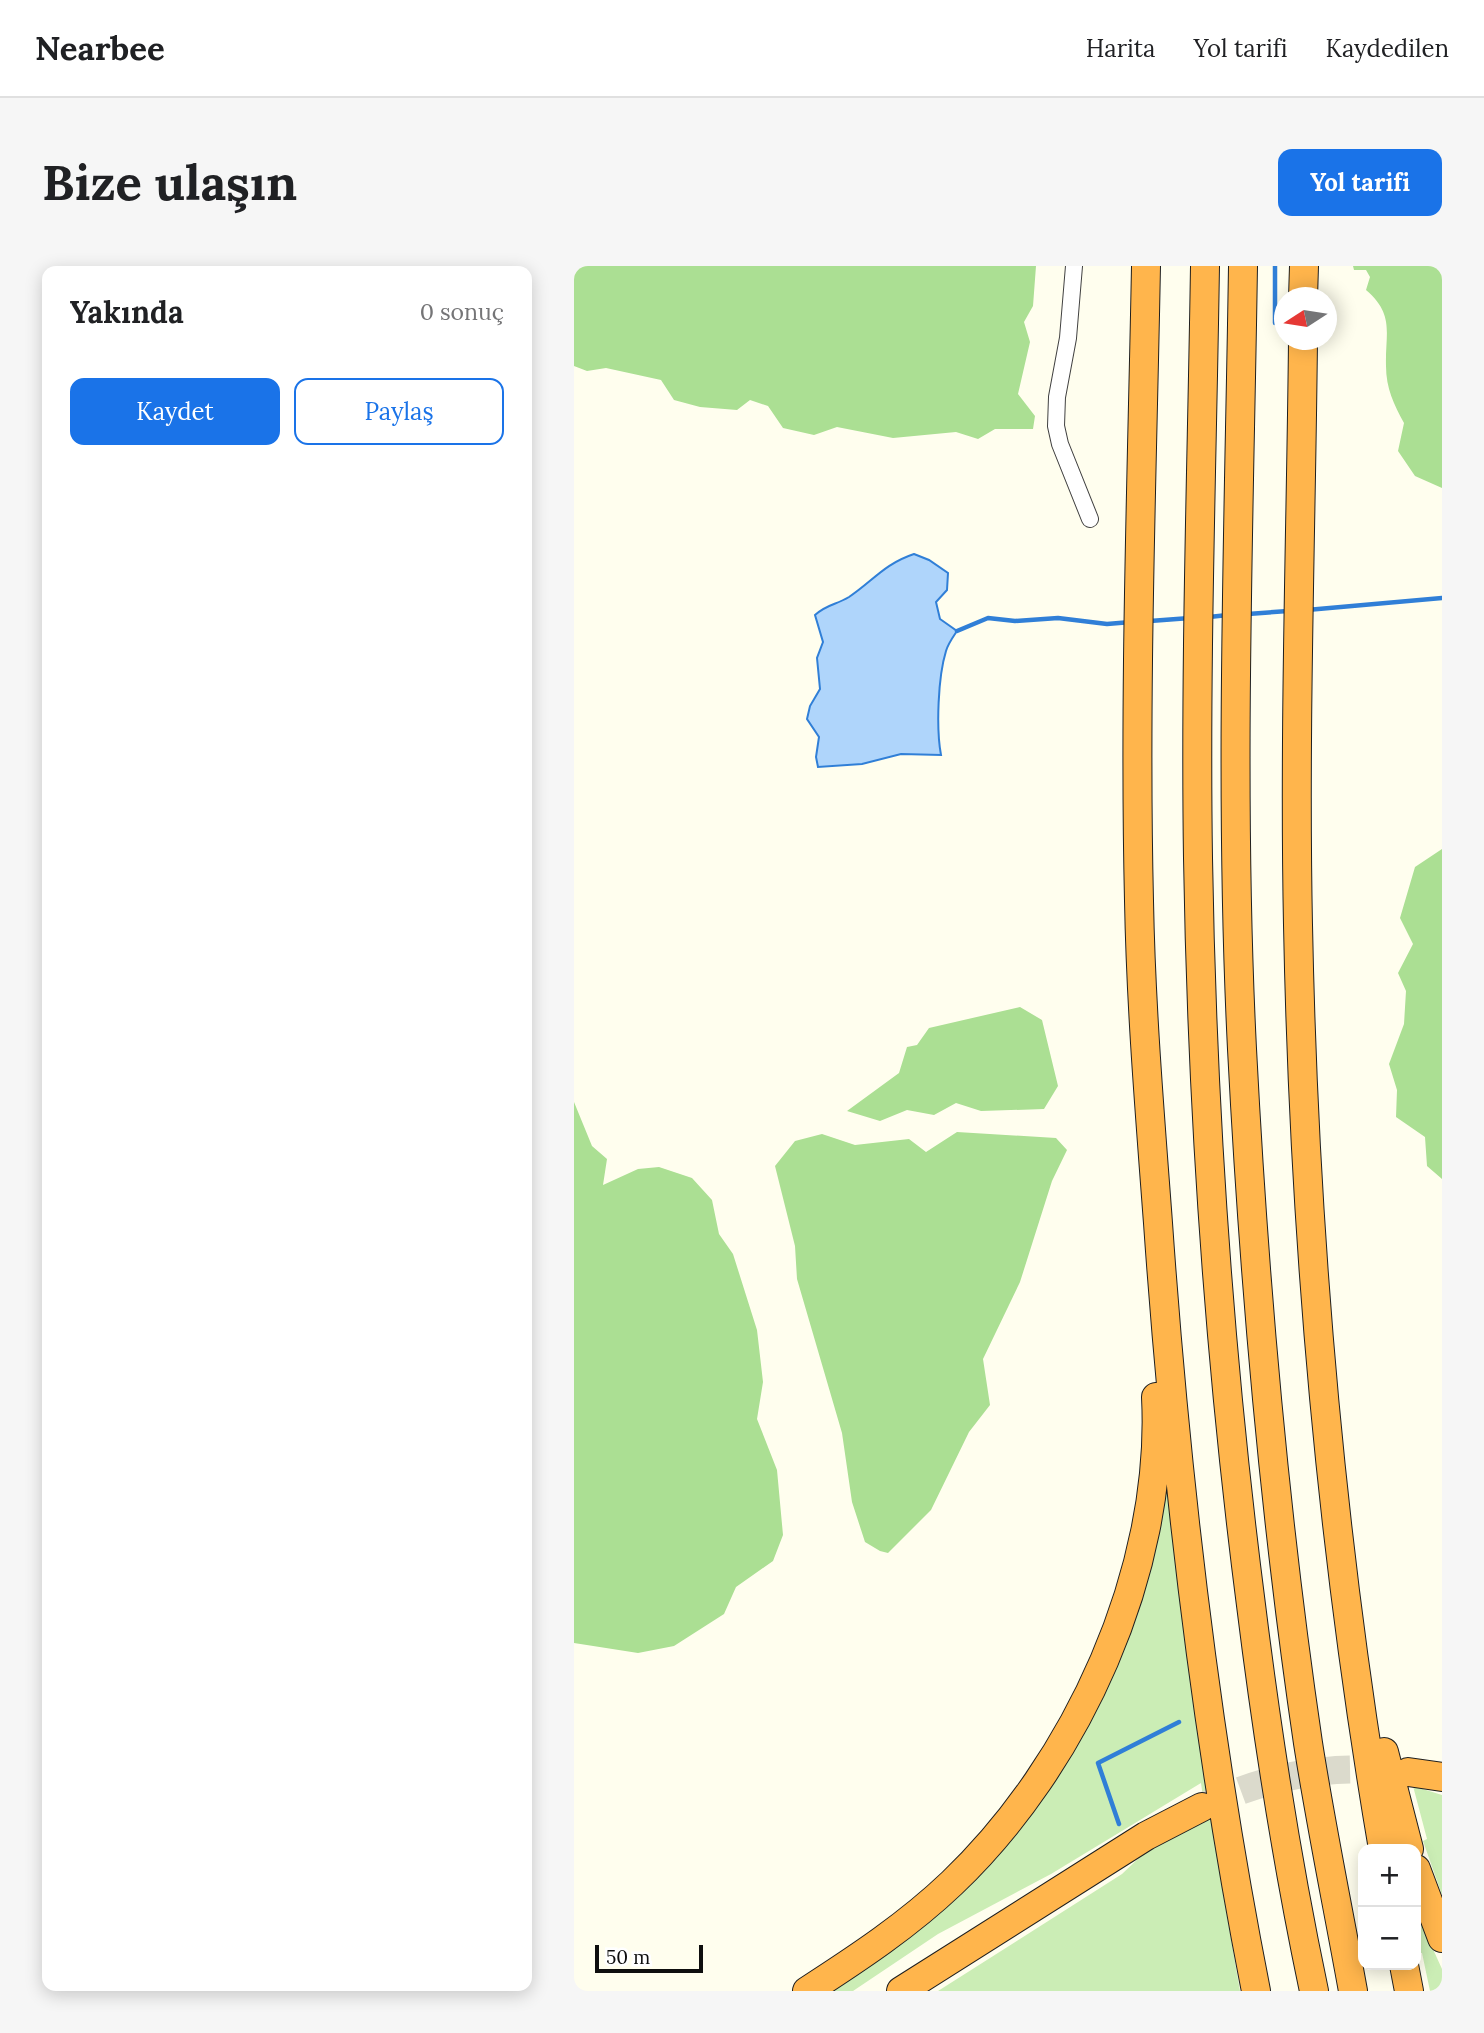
<!DOCTYPE html>
<html lang="tr">
<head>
<meta charset="utf-8">
<style>
	:root { --surface:#fff; --page:#f6f6f6; --text:#202124; --muted:#757577; --line:#e0e0e0; --accent:#1a73e8 }
	body { margin:0; font-family:Lora,serif; background:var(--page); color:var(--text) }
	.controls { position:absolute; right:21px; bottom:21px; display:grid; overflow:hidden; border-radius:14px; box-shadow:0 4px 18px #0003 }
	.controls button { width:63px; height:63px; display:grid; place-items:center; padding:0; border:0; border-bottom:2px solid var(--line); background:var(--surface); color:var(--text); font:35px sans-serif }
	.compass { position:absolute; left:700px; top:21px; width:63px; height:63px; border-radius:50%; background:var(--surface); box-shadow:0 4px 18px #0003; rotate:258deg }
	.scale { position:absolute; left:21px; bottom:18px; width:108px; box-sizing:border-box; padding-left:7px; border:4px solid #0e0e0e; border-top:0; font-size:19px; line-height:24px; white-space:nowrap; color:#0e0e0e; -webkit-text-stroke:5px #fff; paint-order:stroke }
	.list { margin:0; padding:0; list-style:none }
	h2 { display:flex; justify-content:space-between; align-items:center; height:91px; margin:0; padding:0 28px; font-size:30px }
	h2 small { font-size:23px; font-weight:400; color:var(--muted) }
	.actions { display:flex; gap:14px; padding:21px 28px }
	.actions a { flex:1; padding:16px 0; border:2px solid var(--accent); border-radius:14px; text-align:center; font-size:24px; color:var(--accent) }
	.actions .main { background:var(--accent); color:#fff }
	.map { position:relative; flex:none; width:868px; height:1725px; overflow:hidden; border-radius:14px }
	header { display:flex; align-items:center; gap:42px; box-sizing:border-box; height:98px; padding:0 35px; background:var(--surface); border-bottom:2px solid var(--line) }
	header strong { font-size:33px }
	nav { display:flex; gap:38px; margin-inline-start:auto; font-size:24px }
	.intro { display:flex; align-items:center; justify-content:space-between; box-sizing:border-box; height:168px; padding:0 42px }
	h1 { margin:0; font-size:49px }
	.button { padding:18px 32px; border-radius:14px; background:var(--accent); color:#fff; font-size:24px; font-weight:700 }
	main { display:flex; gap:42px; padding:0 42px }
	aside { flex:1; background:var(--surface); border-radius:14px; box-shadow:0 4px 18px #0003 }
	.map>svg:first-child { display:block }
	.green { fill:#cbedb5 }
	.forest { fill:#abdf93 }
	.water { fill:#afd5fb; stroke:#307fd7; stroke-width:2 }
	.lines { fill:none; stroke-linecap:round; stroke-linejoin:round }
	.stream { stroke:#307fd7; stroke-width:4.5 }
	.highway-tunnel { stroke:#dbdacc; stroke-width:28; stroke-dasharray:28 14; stroke-linecap:butt }
	.street-casing { stroke:#414141; stroke-width:18 }
	.highway-casing { stroke:#1f1f1f; stroke-width:30 }
	.street { stroke:#fff; stroke-width:16 }
	.highway { stroke:#ffb54c; stroke-width:28 }
</style>
</head>
<body>
<header>
<strong>Nearbee</strong>
<nav><a>Harita</a><a>Yol tarifi</a><a>Kaydedilen</a></nav>
</header>
<div class="intro"><h1>Bize ulaşın</h1><a class="button">Yol tarifi</a></div>
<main>
<aside>
<h2>Yakında<small>0 sonuç</small></h2>
<ul class="list">
</ul>
<div class="actions"><a class="main">Kaydet</a><a>Paylaş</a></div>
</aside>
<div class="map">
<svg width="868" height="1725" viewBox="0 0 868 1725">
	<rect width="100%" height="100%" fill="#fffeee"/>
	<!-- green -->
	<path class="green" d="M593 1204 647 1615 666 1725H364L548 1608 569 1588 632 1554 627 1517 477 1608 364 1668 279 1725H257L488 1502Z
		M839 1520 868 1529V1629L849 1575 853 1573Z
		M849 1648 858 1681 868 1703V1725H856L848 1687H843L842 1650Z"/>
	<!-- forest -->
	<path class="forest" d="M0 0H462L459 40 450 56 456 76 444 128 461 150 459 163H421L404 173 382 166 319 172 263 161 240 169 209 162 194 140 176 134 163 144 126 141 100 134 87 114 32 102 13 105 0 100Z
		M779 0H868V222L841 210 824 185 830 157C820 139 812 122 812 100 811 67 821 49 792 24L796 11 792 4H780Z
		M868 583V913L853 900 851 871 822 851 823 824 815 798 830 758 832 725 824 707 839 678 826 652 841 601Z
		M446 741 468 754 484 820 470 843 407 845 382 837 360 849 333 844 306 855 273 845 325 807 333 781 343 779 355 762Z
		M0 836 18 880 33 893 29 919 64 903 85 901 118 912 138 934 145 968 159 988 183 1064 189 1116 183 1153 203 1204 209 1269 199 1295 162 1321 150 1348 100 1380 64 1387 0 1377Z
		M383 866 482 872 493 884 478 915 446 1016 409 1093 416 1139 395 1166 357 1244 314 1287 306 1285 291 1276 278 1236 268 1167 223 1013 221 980 201 900 221 875 248 868 281 879 335 873 352 886Z"/>
	<!-- water -->
	<path class="water" d="M340 288 355 294 374 307 373 324 362 336 366 353 383 365C379 371 374 378 372 385 364 411 362 462 367 489L327 488 288 498 244 501 242 491 245 471 233 453 236 440 246 423 243 392 249 376 241 349C253 338 262 339 275 331 299 315 310 298 340 288Z"/>
	<g class="lines">
		<!-- stream -->
		<path class="stream" d="M701 0V57
			M733 344 868 332
			M674 348 714 345
			M635 351 654 349
			M576 355 616 352
			M383 365 414 352 441 355 484 352 533 358 557 356
			M545 1558 524 1497 605 1456"/>
		<!-- highway-tunnel -->
		<path class="highway-tunnel" d="M628 1541C692 1511 747 1499 818 1505"/>
		<!-- street casing -->
		<g class="street-casing">
			<path id="street" d="M500 0 494 72 483 131 482 160 486 178 516 253"/>
		</g>
		<!-- highway casing -->
		<g class="highway-casing">
			<path id="highway" d="M572 0C568 212 560 424 565 635 567 743 576 850 584 957 602 1215 632 1471 682 1725
				M631 0C628 197 621 395 624 592 628 842 645 1091 677 1339 693 1468 713 1597 740 1725
				M669 0C665 261 655 523 668 783 680 1016 700 1247 734 1477 747 1560 764 1642 779 1725
				M729 32 730 0
				M729 74C727 269 720 464 724 659 730 969 757 1278 809 1583
				M810 1486 835 1583
				M834 1506 868 1511
				M842 1603 868 1672
				M830 1699 835 1725
				M233 1725C284 1692 334 1659 378 1617 503 1498 591 1305 582 1131
				M327 1725 572 1570 628 1541"/>
		</g>
		<!-- street -->
		<use href="#street" class="street"/>
		<!-- highway -->
		<use href="#highway" class="highway"/>
	</g>
</svg>
<div class="controls">
<button>+</button>
<button>−</button>
</div>
<svg class="compass" viewBox="-18 -18 36 36"><path d="M0-13l5 13h-10z" fill="#e53935"/><path d="M0 13l5-13h-10z" fill="#757577"/></svg>
<div class="scale">50 m</div>
</div>
</main>
</body>
</html>
